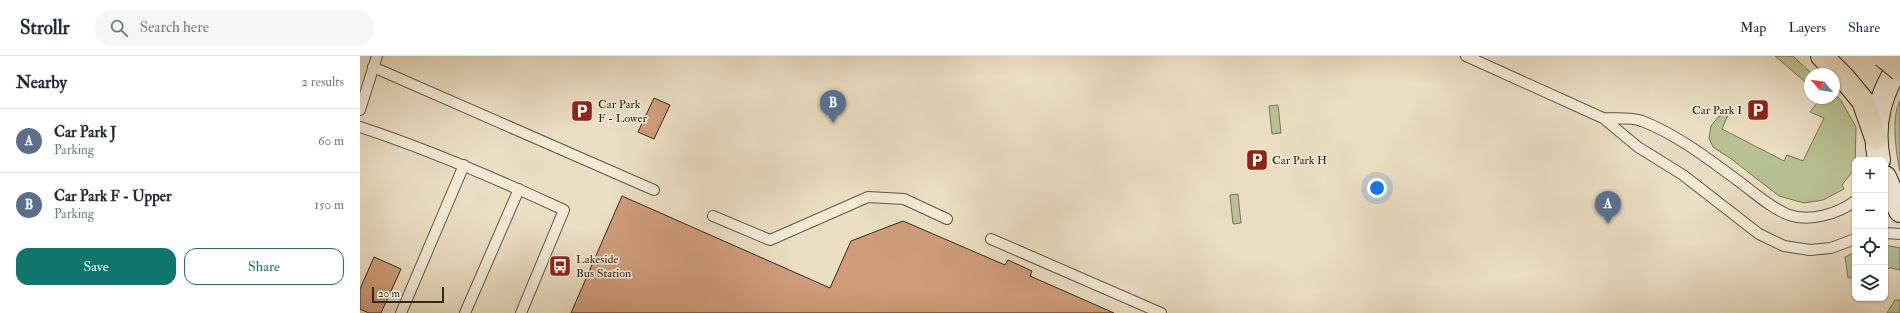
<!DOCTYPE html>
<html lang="en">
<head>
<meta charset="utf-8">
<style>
	:root { --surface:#fff; --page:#f6f6f7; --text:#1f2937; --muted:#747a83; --line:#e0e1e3; --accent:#0f766e }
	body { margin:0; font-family:"IM FELL Double Pica",serif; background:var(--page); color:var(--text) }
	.controls { position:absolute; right:12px; bottom:12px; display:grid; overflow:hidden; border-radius:8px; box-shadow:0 1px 3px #0004 }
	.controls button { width:36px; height:36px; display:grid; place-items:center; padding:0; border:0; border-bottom:1px solid var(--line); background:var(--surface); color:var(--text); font:20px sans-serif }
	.compass { position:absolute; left:1444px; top:12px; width:36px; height:36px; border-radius:50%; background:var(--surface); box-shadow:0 1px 3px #0004; rotate:299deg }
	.scale { position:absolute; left:12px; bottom:10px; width:72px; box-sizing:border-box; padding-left:4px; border:2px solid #31291f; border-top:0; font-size:11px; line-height:14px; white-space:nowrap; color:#31291f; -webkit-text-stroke:3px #f2ead7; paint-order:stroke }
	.you { position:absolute; left:1017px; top:132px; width:14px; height:14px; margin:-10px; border:3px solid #fff; border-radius:50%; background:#1a73e8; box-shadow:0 0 0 6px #1a73e833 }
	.badge { display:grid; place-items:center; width:26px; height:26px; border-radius:50%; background:var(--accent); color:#fff; font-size:13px; font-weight:700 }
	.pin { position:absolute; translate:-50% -33px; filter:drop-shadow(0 1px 2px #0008) }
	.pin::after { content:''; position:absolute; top:21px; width:14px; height:12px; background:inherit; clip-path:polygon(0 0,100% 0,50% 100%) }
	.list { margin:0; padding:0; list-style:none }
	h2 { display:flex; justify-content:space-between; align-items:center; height:52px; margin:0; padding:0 16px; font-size:17px }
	h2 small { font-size:13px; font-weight:400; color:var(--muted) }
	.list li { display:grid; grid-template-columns:26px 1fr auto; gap:12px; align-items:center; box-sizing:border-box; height:64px; padding:0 16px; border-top:1px solid var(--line) }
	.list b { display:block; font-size:15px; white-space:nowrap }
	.list p { margin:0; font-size:13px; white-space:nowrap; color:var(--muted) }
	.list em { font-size:13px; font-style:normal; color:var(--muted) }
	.actions { display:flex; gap:8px; padding:12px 16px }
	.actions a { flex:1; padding:9px 0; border:1px solid var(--accent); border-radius:12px; text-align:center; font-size:14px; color:var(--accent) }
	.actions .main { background:var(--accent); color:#fff }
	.icon { flex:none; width:22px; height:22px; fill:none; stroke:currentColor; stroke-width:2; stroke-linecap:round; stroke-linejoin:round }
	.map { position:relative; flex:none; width:1540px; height:257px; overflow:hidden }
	header { display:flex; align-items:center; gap:24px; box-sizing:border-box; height:56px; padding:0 20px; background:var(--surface); border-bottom:1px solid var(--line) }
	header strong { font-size:19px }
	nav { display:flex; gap:22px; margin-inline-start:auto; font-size:14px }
	.search { width:280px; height:36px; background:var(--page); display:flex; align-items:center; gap:10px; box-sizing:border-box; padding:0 14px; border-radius:22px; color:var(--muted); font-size:15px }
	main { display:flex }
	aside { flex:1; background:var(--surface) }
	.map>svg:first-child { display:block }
	.green { fill:#b8c193; stroke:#747559 }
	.building { fill:#d09d7a; stroke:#31291f }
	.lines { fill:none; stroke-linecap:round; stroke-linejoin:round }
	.service-casing { stroke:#605648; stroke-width:12 }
	.secondary-casing { stroke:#31291f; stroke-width:24 }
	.primary-casing { stroke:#31291f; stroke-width:24 }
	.service { stroke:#f2ead7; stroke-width:10 }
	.secondary { stroke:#f2ead7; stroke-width:22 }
	.primary { stroke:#ebdec2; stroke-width:22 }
	.primary-bridge-casing { stroke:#31291f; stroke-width:24; stroke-linecap:butt }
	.primary-bridge { stroke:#ebdec2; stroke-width:22 }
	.labels { text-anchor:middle; stroke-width:3.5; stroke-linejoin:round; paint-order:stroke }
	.poi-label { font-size:12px; fill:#31291f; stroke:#f2ead7; text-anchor:start }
</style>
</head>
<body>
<header>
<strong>Strollr</strong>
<div class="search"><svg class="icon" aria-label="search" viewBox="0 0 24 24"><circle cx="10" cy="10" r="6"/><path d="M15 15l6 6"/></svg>Search here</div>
<nav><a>Map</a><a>Layers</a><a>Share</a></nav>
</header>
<main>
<aside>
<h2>Nearby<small>2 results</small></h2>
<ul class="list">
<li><span class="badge" style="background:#5c6f8a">A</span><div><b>Car Park J</b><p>Parking</p></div><em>60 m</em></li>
<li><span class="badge" style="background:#5c6f8a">B</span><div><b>Car Park F - Upper</b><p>Parking</p></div><em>150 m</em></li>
</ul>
<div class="actions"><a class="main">Save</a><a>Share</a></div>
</aside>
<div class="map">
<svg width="1540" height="257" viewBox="0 0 1540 257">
	<rect width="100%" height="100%" fill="#ebdec2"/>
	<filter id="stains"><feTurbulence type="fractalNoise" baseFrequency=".005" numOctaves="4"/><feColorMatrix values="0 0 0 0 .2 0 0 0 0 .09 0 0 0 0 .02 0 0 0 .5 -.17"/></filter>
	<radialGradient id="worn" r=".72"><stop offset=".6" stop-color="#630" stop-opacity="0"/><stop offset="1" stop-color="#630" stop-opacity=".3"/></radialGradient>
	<!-- green -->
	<path class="green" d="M1415 0H1433L1452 18H1450V30Z
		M1474 38 1480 43 1496 71 1495 112 1482 129 1484 133 1463 144 1444 147 1419 140 1370 102 1353 91 1349 82 1351 70 1359 60 1368 59 1362 73 1424 105 1427 99 1443 105 1464 62 1450 56 1461 42H1474Z
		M1540 45V115C1536 98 1531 60 1540 45Z
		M918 49 921 77 912 78 909 50Z
		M878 138 881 167 873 168 870 139Z
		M1525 189 1540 192V214L1531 212 1525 213Z
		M1495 196V220L1488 222 1485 201Z
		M1535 244H1540V257H1527Z"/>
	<!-- building -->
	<path class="building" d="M294 42 310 49 294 83 278 76Z
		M262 140 470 232 491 185 543 165 645 209 648 204 672 215 670 220 754 257H211Z
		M14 201 41 213 21 257H9L0 253V233Z"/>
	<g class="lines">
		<!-- service casing -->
		<g class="service-casing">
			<path id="service" d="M1106 0 1243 62 1278 91 1323 119 1399 178 1424 190 1450 194 1471 192 1495 183
				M13 11 294 134
				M0 54 17 0
				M1243 62C1255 63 1271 61 1282 65 1318 79 1350 104 1381 127 1396 138 1411 152 1429 159 1450 166 1478 158 1495 145
				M0 71C70 94 137 123 204 154L161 257
				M353 160 410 184 508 141 544 143 587 163
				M1525 177 1540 178
				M631 183 801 257
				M41 257 104 109
				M105 257 159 133"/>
		</g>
		<!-- secondary casing -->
		<g class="secondary-casing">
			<path id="secondary" d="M1519 104C1512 69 1520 37 1540 8
				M1525 121 1540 155"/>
		</g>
		<!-- primary casing -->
		<g class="primary-casing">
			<path id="primary" d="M1462 0 1484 22 1503 45 1516 82"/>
		</g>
		<!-- service -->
		<use href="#service" class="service"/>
		<!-- secondary -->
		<use href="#secondary" class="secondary"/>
		<!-- primary -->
		<use href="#primary" class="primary"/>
		<!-- primary-bridge casing -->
		<g class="primary-bridge-casing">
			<path id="primary-bridge" d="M1523 0 1540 14"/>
		</g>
		<!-- primary-bridge -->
		<use href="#primary-bridge" class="primary-bridge"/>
	</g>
	<!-- icons -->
	<defs>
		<g id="parking-square" transform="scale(1.15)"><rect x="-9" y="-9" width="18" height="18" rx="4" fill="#8f2418" stroke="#f2ead7"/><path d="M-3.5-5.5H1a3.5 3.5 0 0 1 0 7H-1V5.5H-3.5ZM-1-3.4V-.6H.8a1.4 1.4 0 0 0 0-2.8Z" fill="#fff"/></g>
		<g id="bus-square" transform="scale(1.15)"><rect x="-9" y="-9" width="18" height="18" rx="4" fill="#8f2418" stroke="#f2ead7"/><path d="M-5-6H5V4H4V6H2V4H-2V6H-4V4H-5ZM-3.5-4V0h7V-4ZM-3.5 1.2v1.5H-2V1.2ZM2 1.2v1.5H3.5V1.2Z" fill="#fff"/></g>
	</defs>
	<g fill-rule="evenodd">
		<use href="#parking-square" x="1398" y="54"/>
		<use href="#parking-square" x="222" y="55"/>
		<use href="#parking-square" x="897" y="104"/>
		<use href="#bus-square" x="200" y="210"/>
	</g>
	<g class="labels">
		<!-- poi labels -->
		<g class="poi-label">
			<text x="238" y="52">Car Park<tspan x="238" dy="14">F - Lower</tspan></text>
			<text x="1382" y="58" text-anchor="end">Car Park I</text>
			<text x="912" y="108">Car Park H</text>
			<text x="216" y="207">Lakeside<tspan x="216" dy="14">Bus Station</tspan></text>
		</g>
	</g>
	<rect width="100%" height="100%" filter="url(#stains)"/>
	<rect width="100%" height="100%" fill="url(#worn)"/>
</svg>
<div class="controls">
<button>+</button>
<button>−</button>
<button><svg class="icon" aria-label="locate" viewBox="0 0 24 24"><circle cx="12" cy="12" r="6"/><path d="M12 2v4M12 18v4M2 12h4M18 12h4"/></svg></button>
<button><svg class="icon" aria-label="layers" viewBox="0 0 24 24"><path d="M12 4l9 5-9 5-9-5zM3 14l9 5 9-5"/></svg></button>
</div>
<svg class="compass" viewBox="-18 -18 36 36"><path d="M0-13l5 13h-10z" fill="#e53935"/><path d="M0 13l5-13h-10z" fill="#747a83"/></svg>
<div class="scale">20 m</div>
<div class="you"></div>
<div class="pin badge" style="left:1248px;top:168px;background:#5c6f8a">A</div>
<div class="pin badge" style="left:473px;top:67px;background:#5c6f8a">B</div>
</div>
</main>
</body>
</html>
